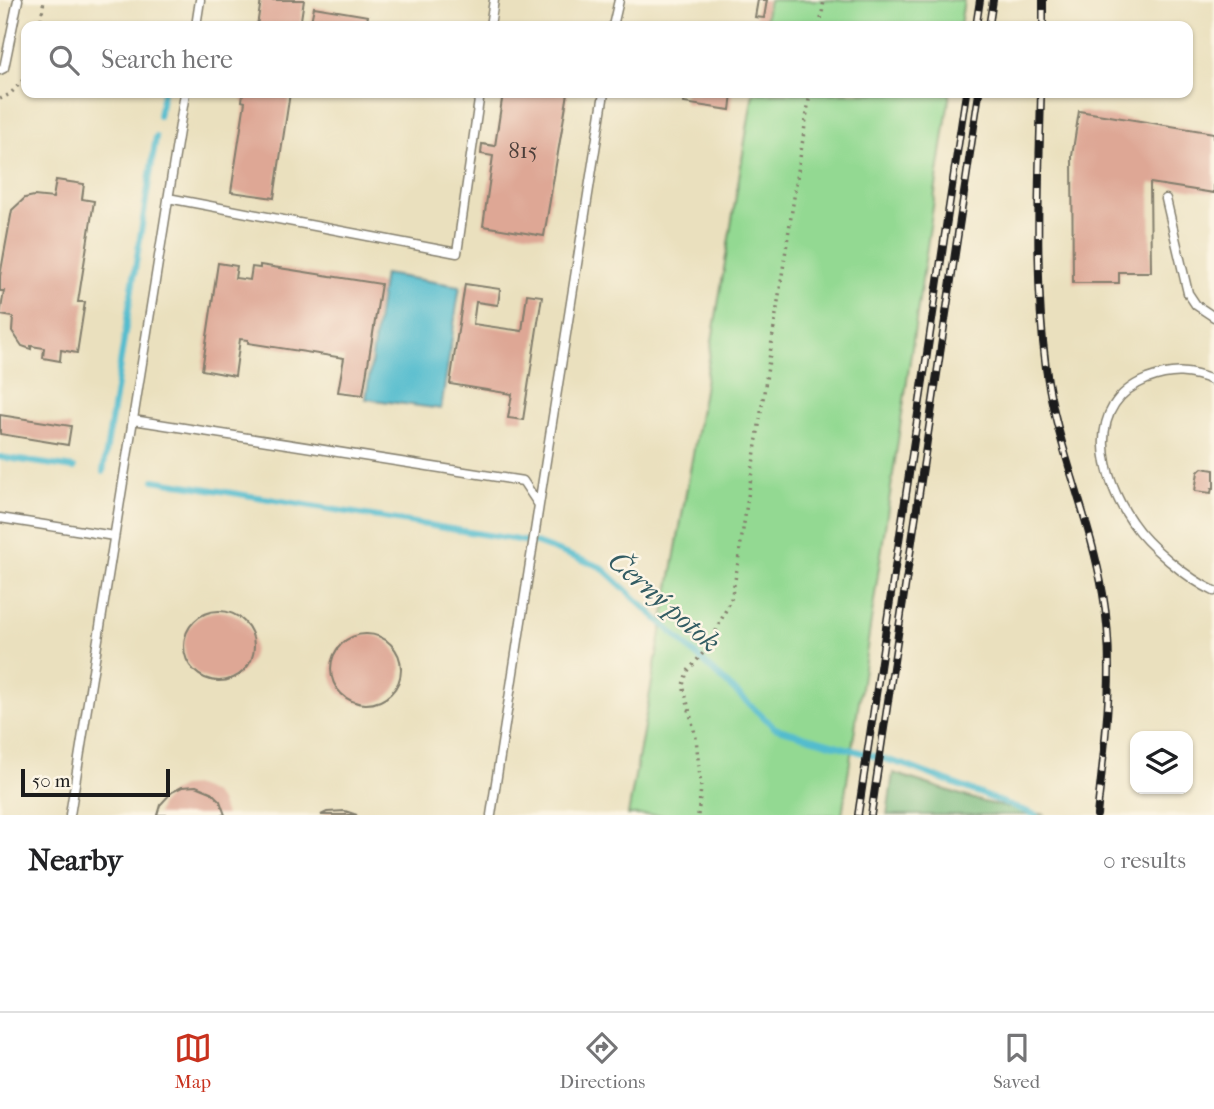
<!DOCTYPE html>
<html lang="en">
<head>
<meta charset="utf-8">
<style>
	:root { --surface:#fff; --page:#f2f2f2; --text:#202124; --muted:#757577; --line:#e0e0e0; --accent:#c8321e }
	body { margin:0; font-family:"IM FELL French Canon",serif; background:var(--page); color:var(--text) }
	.controls { position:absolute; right:21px; bottom:21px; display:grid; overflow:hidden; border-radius:14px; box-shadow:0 2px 5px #0004 }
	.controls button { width:63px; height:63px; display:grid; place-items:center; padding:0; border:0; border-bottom:2px solid var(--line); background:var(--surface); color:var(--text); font:35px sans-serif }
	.scale { position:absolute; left:21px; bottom:18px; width:149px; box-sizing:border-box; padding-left:7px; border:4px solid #1c1c1c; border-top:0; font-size:19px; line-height:24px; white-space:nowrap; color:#1c1c1c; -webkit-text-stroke:5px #fcf5e5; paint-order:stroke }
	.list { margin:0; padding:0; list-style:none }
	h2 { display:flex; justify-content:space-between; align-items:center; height:91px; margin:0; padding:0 28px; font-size:30px }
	h2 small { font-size:23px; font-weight:400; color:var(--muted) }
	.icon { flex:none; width:38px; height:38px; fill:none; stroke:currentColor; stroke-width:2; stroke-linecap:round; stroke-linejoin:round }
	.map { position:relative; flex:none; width:1214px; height:815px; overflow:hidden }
	.search { position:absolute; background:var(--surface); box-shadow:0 2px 5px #0004; left:21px; right:21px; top:21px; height:77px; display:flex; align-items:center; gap:18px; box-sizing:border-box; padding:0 24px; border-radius:14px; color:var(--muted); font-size:26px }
	.sheet { height:196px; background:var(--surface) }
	nav { display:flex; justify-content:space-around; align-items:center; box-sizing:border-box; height:98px; border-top:2px solid var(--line); background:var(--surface); font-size:19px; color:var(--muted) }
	nav a { display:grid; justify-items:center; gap:4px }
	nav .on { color:var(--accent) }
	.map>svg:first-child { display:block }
	.green { fill:#93d992; stroke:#587a57; stroke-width:2 }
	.forest { fill:#76b97c; stroke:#496a4c; stroke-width:2 }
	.water { fill:#52bcce; stroke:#376c75; stroke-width:2 }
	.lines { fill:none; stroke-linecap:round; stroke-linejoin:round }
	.stream { stroke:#52bcce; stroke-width:6 }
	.building { fill:#dea795 }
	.lane-casing { stroke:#837e6d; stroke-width:11 }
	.path { stroke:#837e6d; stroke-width:3.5; stroke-dasharray:2 5; stroke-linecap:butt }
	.lane { stroke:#fff; stroke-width:8 }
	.rail-casing { stroke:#1c1c1c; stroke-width:8 }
	.rail { stroke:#fcf5e5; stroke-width:5; stroke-dasharray:16; stroke-linecap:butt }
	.labels { text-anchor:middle; stroke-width:5; stroke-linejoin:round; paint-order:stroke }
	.number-label { font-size:23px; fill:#4c3f3a }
	.water-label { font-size:28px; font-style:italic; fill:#325c63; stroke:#fcf5e5 }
</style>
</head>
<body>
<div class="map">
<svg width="1214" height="815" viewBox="0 0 1214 815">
	<rect width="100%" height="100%" fill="#fcf5e5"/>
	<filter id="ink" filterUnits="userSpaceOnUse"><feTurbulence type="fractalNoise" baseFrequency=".0143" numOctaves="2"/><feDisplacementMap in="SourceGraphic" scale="14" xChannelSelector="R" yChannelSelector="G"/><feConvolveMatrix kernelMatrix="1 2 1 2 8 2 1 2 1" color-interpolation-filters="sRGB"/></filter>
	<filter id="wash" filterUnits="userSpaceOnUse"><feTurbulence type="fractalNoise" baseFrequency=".00686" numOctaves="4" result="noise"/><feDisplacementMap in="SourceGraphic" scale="28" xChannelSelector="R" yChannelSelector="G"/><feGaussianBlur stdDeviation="1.57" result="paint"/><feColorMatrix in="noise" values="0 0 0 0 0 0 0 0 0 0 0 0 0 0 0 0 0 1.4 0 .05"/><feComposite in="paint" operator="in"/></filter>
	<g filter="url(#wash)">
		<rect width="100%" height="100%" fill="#eae0be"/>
		<!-- green -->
		<path class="green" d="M769 0H964L960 26H764Z
			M753 93H950L842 815H628L697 432Z"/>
		<!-- forest -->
		<path class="forest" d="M893 773 983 802 1045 815H887Z"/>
		<!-- water -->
		<path class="water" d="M384 274 460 286 441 409 366 399Z"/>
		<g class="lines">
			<!-- stream -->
			<path class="stream" d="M159 116 163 93
				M0 457 74 468
				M103 472 156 137
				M154 480 536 543 601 567 775 728 905 765 1036 815"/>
		</g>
		<g id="blocks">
			<!-- building -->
			<path class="building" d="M261 0H304L300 26H257Z
				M758 0H767L764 18 755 17Z
				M314 7 368 16 366 26H310Z
				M243 93H290L274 198 231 192 245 102 242 101Z
				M503 93H568L544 236 483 226 493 156 481 154 482 144 495 146Z
				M685 93H732L730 110 684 103Z
				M1079 111 1214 133V193L1150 183 1151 272H1119V283H1073L1072 156Z
				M56 180 84 184 82 199 94 201 78 302H85L77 353 61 350 60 361 43 358 44 348 31 346V349L22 346 12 331 13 317 0 315 4 291H0V276L12 210 25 198 34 196 53 198Z
				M218 263 237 266 235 278 250 280 252 267 260 268V265L381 284 363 395 338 392 344 358 248 343V340L240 339 235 376 202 370Z
				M465 284 500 289 498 305 476 302 473 324 522 331 527 294 542 296 523 420 508 418 512 394 450 384Z
				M0 415 71 426 68 445 0 434Z
				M1202 468 1214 470V488H1212L1211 493 1195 491 1198 472Z
				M184 646a35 35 0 1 1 70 0a35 35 0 1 1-70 0Z
				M331 669a35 35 0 1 1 70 0a35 35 0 1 1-70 0Z
				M196 786 211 792 220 801 225 815H157L160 805 172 792 182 787Z
				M345 811 357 815H321L327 812Z"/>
		</g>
	</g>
	<g filter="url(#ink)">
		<use href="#blocks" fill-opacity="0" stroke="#837e6d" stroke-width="2"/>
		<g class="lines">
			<!-- lane casing -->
			<g class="lane-casing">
				<path id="lane" d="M196 26 200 0
					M490 26 494 0
					M613 26 619 0
					M0 70 4 68 18 0
					M168 198 457 253 480 93
					M1166 199 1188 293 1196 305 1214 317
					M1214 381C1190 370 1171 370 1147 379 1083 405 1101 478 1132 522 1148 546 1188 579 1214 591
					M133 420 523 481 539 505 491 815
					M539 505 604 93
					M0 518 114 536
					M70 815 185 93"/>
			</g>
			<!-- path -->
			<path class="path" d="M40 26 44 0
				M820 26 824 0
				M0 99 10 94 26 77
				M698 815 701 788 696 738 683 685 687 672 709 646 731 599 736 575 810 93"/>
			<!-- lane -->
			<use href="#lane" class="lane"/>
			<!-- rail casing -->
			<g class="rail-casing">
				<path id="rail" d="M976 26 980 0
					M989 26 993 0
					M1043 26V0
					M1041 93C1039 185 1034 276 1046 368 1056 445 1090 517 1103 594 1116 668 1105 741 1097 815
					M858 815 966 93
					M871 815 979 93"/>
			</g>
			<!-- rail -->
			<use href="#rail" class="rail"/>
		</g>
	</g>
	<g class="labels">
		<!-- number labels -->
		<g class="number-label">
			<text x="523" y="158">815</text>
		</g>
		<!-- water labels -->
		<g class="water-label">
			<text transform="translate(665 601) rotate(41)" y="10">Černý potok</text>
		</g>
	</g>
</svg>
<div class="controls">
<button><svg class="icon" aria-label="layers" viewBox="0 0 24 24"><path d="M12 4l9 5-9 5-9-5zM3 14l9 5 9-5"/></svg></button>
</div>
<div class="scale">50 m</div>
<div class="search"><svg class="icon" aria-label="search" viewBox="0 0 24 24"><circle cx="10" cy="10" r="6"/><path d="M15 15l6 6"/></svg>Search here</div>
</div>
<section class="sheet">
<h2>Nearby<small>0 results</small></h2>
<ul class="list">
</ul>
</section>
<nav>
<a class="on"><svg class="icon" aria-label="map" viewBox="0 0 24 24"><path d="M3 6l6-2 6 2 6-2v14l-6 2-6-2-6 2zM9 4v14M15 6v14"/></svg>Map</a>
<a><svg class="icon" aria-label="directions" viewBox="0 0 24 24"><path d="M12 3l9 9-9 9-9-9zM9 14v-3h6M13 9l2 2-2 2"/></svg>Directions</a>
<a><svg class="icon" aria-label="saved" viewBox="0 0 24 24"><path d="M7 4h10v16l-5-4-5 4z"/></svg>Saved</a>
</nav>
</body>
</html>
